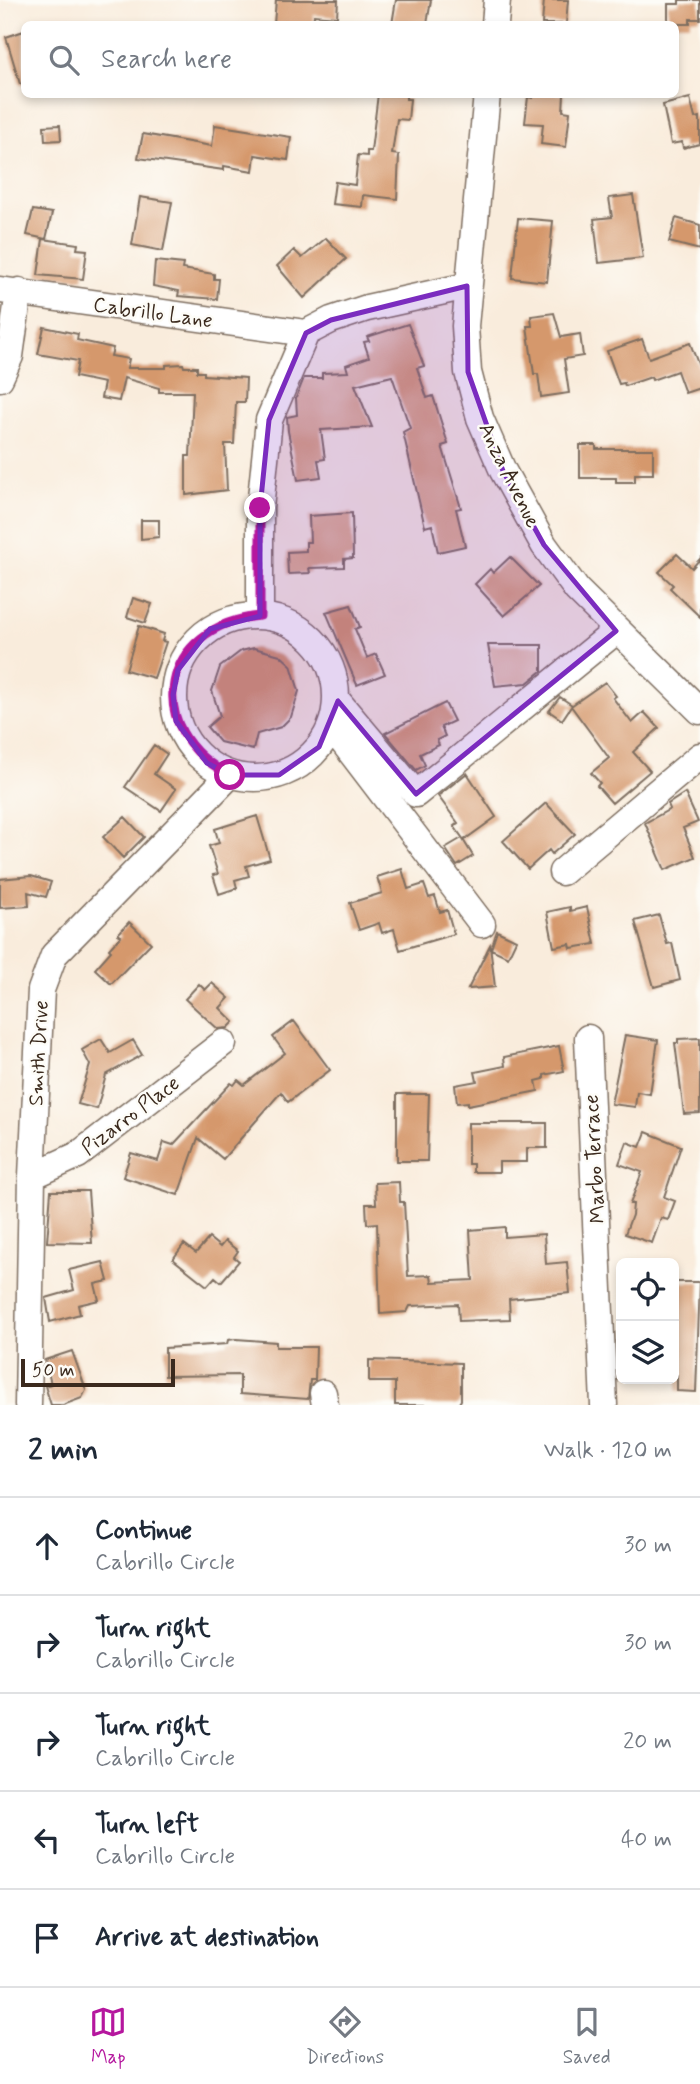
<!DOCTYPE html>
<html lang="en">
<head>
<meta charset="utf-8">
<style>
	:root { --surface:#fff; --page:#f6f6f7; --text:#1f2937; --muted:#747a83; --line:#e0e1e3; --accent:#b5179e }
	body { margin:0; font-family:Mynerve,sans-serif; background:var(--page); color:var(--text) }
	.controls { position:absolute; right:21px; bottom:21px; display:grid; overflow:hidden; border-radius:10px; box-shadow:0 4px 10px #0003 }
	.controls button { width:63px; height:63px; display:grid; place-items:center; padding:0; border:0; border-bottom:2px solid var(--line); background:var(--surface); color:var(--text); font:35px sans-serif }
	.scale { position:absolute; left:21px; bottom:18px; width:154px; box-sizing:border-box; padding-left:7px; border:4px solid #3b2a1e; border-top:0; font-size:19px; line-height:24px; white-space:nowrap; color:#3b2a1e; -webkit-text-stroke:5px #fdfcf7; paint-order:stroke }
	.stop { position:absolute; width:21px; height:21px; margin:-16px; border:5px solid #b5179e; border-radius:50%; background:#fff }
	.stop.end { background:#b5179e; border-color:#fff; box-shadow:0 2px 7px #0008 }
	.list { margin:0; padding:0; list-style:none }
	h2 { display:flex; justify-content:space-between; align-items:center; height:91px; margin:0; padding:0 28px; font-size:30px }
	h2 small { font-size:23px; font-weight:400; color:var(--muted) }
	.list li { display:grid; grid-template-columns:46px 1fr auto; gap:21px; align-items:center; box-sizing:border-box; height:98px; padding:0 28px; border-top:2px solid var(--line) }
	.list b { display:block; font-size:26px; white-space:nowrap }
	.list p { margin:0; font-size:23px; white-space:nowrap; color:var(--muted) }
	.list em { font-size:23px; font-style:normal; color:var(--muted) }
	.icon { flex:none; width:38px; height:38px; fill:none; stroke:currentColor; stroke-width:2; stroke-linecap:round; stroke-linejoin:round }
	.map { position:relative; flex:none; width:700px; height:1405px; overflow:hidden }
	.search { position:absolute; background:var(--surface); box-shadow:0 4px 10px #0003; left:21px; right:21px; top:21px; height:77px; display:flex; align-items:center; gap:18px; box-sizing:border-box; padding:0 24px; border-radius:10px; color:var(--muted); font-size:26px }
	.sheet { height:581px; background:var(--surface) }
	nav { display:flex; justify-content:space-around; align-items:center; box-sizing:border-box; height:98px; border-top:2px solid var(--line); background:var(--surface); font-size:19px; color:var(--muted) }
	nav a { display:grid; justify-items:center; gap:4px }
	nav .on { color:var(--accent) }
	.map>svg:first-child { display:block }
	.building { fill:#d5986c }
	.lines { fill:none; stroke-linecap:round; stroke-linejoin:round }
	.minor-casing { stroke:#7e6e60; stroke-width:29 }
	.minor { stroke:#fff; stroke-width:26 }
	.route { stroke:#b5179e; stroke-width:9 }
	.marked { fill:#7b2cbf; fill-opacity:0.2; stroke:#7b2cbf; stroke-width:5; stroke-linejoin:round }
	.labels { text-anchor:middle; stroke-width:5; stroke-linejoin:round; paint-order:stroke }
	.street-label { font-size:21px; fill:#3b2a1e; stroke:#fdfcf7 }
</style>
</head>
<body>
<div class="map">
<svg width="700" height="1405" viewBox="0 0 700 1405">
	<rect width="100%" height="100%" fill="#fdfcf7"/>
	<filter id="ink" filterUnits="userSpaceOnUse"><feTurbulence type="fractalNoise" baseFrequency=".0143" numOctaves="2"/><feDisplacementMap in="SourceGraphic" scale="14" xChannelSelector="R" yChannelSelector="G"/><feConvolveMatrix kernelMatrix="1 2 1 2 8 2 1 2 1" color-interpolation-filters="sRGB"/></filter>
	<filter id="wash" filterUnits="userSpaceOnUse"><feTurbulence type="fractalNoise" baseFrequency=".00686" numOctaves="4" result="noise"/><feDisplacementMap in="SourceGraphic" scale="28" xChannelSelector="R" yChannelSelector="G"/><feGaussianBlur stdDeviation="1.57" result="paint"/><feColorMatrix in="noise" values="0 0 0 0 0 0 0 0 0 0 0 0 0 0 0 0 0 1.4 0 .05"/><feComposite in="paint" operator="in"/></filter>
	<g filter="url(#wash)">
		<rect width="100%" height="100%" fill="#f9ecdc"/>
		<g id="blocks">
			<!-- building -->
			<path class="building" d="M276 0H338L337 17 314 15 313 24H274Z
				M396 0H431L427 24H392Z
				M544 0H568L566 24H542Z
				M679 0H700V19H690V24H668V4H679Z
				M24 31V84H20L6 37Z
				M378 94H406V99H410L408 120 397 119 392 154 399 155 397 199 363 195 362 207 332 204 335 182 355 185 358 155 367 156V151H371Z
				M534 94H564L563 111 570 112 566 147 541 144 543 124 525 123 528 97 533 98Z
				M690 98 695 118 700 117V144L683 148 682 142 671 144 663 105Z
				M60 125 61 140 45 141 44 126Z
				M215 125 291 137 288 160 255 155 253 171 224 166V170L138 158 143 134 212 146Z
				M633 195 643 258 599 263 594 219 612 217 609 198Z
				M140 197 172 202 163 251 132 245Z
				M33 210 52 213 46 239 27 235Z
				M518 218 553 221 547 282 512 278Z
				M676 218 700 225V250L669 242Z
				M326 238 346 259 304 298 277 266 294 250 302 258Z
				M43 239 78 244 77 249 87 250 83 279 38 275Z
				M155 261 183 264 182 269 214 274V279H219L217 299 178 296 179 291 153 286Z
				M554 313 561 337 580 334 583 356 564 359 569 393 541 397 538 374H534L527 326H532L531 316Z
				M408 324 424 366 417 368 427 398 433 396 448 444 442 446 461 508 456 509 465 546 438 552 432 525 425 527 403 432 410 428 392 376 355 385 372 427 321 430 325 459 318 460 321 477 298 480 288 431 287 417 297 415 296 398 304 378H322V373L348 372 346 365 369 357 364 342 369 341 367 337Z
				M44 327 78 334 77 340 113 348 111 356 129 359 127 368H166V365L183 364 184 367H197V372H204V375L246 378 245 402H236L234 444H225L227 490 186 495V456H190L193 392H159V388L124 378 119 401 101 398 104 383 75 377 78 361 38 354Z
				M642 339 649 358 690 343 700 369V388L685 393 677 371 652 380 651 377 625 386 624 383 619 384 607 351Z
				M580 445H596V449H653V474H635V482H616V478H580Z
				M352 513 353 558 344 559V567L309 568 310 573 288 574 287 552 306 551V542H310L309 516Z
				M141 520H159V537L141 539Z
				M677 554 692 568 700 559V617L670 588 673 585 659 572Z
				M510 557 539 586 504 616 475 584 490 569 493 573Z
				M133 598 152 604 145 623 127 617Z
				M351 605 360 627 355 629 367 658 376 654 385 674 357 685 326 612Z
				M139 626 164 634 162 641 166 642 154 678 126 670Z
				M488 645H542V671L527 683 495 686Z
				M254 648 280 655 291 665 299 691 291 717 281 727 257 734 253 750 220 742 207 727 220 716 212 691 220 667 241 651Z
				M605 682 616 696 613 698 632 723 644 712 659 728 633 752 650 771 612 803 597 786 600 783 591 773 609 758 571 706Z
				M560 697 572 705 562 720 549 711Z
				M445 703 454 721 441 727 445 736 437 740 439 745 420 754 425 765 416 770 385 733Z
				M154 745 167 754 154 774 176 789 161 811 125 787Z
				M467 773 496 817 464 840 454 826 458 823 438 796Z
				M685 793 698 822 683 828 695 857 665 870 645 823 670 809 668 804Z
				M546 803 575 834 552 854 549 850 528 869 503 841Z
				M257 816 270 859 246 866 249 876 235 880 237 888 219 894 213 875 218 874 209 846 219 843 215 829Z
				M125 817 144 837 123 858 103 837Z
				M462 838 473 856 457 866 445 848Z
				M402 869 408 889 424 884 429 898 435 896 440 912 447 910 454 934 400 950 394 929 382 933 379 923 359 930 350 903 382 893 377 877Z
				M31 876 51 882 46 897 28 892 29 906 0 908V879Z
				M570 907V911L587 907 595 944 571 948 570 944 554 947 547 912Z
				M659 915 667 944 672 943 680 980 654 987 635 921Z
				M129 922 151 943 111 984 95 969 111 951 109 949 121 936 118 934Z
				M497 931 516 940 508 957 491 949Z
				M490 945 495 987 468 989Z
				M212 983 229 998 220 1008 234 1022 228 1028 218 1029 185 999 199 984 205 990Z
				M294 1021 330 1070 288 1102 281 1092 223 1159 198 1138 178 1195 123 1177 131 1153 158 1161 164 1142 173 1145 231 1083 234 1085 238 1080 244 1085 285 1053 273 1037Z
				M625 1035 658 1040 650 1094 637 1092 635 1107 611 1104Z
				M700 1038V1113L684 1114 675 1043H678V1039Z
				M101 1039 110 1053 133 1040 142 1055 106 1075 97 1109 78 1104 90 1065 82 1050Z
				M559 1046 564 1071 544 1075V1079L536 1081 538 1091 468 1105V1102L457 1103 455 1085 477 1081 475 1072 505 1066 504 1057Z
				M397 1094H429L427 1161H397Z
				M468 1123H547V1148H527V1162H499V1172H473V1164H468Z
				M646 1132 681 1146 664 1197 675 1201 668 1220 661 1218 652 1243 625 1234 632 1215 633 1204H630L642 1172 619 1164 627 1142 640 1147Z
				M399 1182 400 1202H404L408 1276 431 1275 432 1282 473 1280 470 1230 505 1227V1237L544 1234 546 1264 567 1262 570 1293 509 1299 510 1319 459 1321 458 1304 410 1306 407 1312 380 1314 377 1223 367 1224 366 1204H376L375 1183Z
				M51 1191H88L92 1243 47 1242Z
				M209 1238 220 1247 225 1241 238 1251 234 1257 239 1261 221 1282 215 1277 207 1286 173 1259 184 1244 196 1253Z
				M103 1262 108 1281 95 1284 99 1300 78 1305 80 1314 50 1322 46 1298 74 1290 69 1270Z
				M674 1282H700L696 1392 677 1391V1375H674Z
				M236 1339 276 1342V1347H316L315 1380H310L308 1399 240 1394V1375L165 1376V1348L227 1344 228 1340Z
				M72 1351 86 1390 82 1398 63 1405H51L45 1386 51 1384 45 1360Z
				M369 1360 461 1363V1400L458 1405H395V1382H369Z"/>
		</g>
	</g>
	<g filter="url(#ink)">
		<use href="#blocks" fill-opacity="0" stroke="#7e6e60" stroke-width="2"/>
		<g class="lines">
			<!-- minor casing -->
			<g class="minor-casing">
				<path id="minor" d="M495 24 497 0
					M487 94 465 326 468 372 480 418 503 471 544 545 577 590 700 711
					M0 290 306 333
					M0 378 10 356 19 291
					M174 697a81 81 0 1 1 162 0a81 81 0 1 1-162 0Z
					M260 616V508L269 420 306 333 331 320 367 308 467 286
					M336 699 416 794 616 631
					M331 726 482 924
					M562 872 700 756
					M588 1038 604 1405
					M32 1176 78 1155 223 1043
					M323 1393 325 1405
					M28 1405 32 1176 41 990 54 955 230 775"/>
			</g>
			<!-- minor -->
			<use href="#minor" class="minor"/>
		</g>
	</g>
	<g class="lines" filter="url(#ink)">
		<!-- route -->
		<path class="route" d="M230 775C140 730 161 625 260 616V508"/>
	</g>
	<!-- marked area -->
	<path class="marked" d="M467 286 468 372 503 471 544 545 616 631 416 794 338 701 319 747 279 775H230L207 763 176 721 173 695 178 670 210 629 260 616V508L269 420 306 333 331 320Z"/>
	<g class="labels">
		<!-- street labels -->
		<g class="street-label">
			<text transform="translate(153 312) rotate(8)" y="7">Cabrillo Lane</text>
			<text transform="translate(510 475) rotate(64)" y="7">Anza Avenue</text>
			<text transform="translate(38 1053) rotate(-87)" y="7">Smith Drive</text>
			<text transform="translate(130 1115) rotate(-37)" y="7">Pizarro Place</text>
			<text transform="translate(594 1159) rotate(-93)" y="7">Marbo Terrace</text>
		</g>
	</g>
</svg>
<div class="controls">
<button><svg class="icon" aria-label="locate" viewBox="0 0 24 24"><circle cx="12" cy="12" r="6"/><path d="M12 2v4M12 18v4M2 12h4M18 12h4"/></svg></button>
<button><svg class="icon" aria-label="layers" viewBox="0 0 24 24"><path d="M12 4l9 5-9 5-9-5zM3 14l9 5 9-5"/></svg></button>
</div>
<div class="scale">50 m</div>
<div class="stop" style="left:230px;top:775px"></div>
<div class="stop end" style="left:260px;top:508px"></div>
<div class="search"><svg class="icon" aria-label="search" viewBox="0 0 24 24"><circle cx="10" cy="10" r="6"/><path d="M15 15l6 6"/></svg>Search here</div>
</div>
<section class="sheet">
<h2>2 min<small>Walk · 120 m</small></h2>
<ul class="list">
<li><svg class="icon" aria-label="ahead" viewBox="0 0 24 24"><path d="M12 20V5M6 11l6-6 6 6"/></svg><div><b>Continue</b><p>Cabrillo Circle</p></div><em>30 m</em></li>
<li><svg class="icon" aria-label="right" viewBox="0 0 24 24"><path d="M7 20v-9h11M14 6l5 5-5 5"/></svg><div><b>Turn right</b><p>Cabrillo Circle</p></div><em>30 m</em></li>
<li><svg class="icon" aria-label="right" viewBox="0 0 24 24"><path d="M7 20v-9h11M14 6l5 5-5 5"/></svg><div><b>Turn right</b><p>Cabrillo Circle</p></div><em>20 m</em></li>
<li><svg class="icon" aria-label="left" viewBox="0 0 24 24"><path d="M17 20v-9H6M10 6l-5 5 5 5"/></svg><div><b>Turn left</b><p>Cabrillo Circle</p></div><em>40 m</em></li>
<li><svg class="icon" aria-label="arrive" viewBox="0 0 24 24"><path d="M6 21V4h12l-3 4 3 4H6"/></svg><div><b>Arrive at destination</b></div></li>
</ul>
</section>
<nav>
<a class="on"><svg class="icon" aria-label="map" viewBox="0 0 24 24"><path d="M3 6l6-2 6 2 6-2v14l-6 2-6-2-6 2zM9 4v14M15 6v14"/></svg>Map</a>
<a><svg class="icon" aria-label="directions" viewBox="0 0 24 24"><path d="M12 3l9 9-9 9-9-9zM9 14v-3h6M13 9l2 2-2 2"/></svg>Directions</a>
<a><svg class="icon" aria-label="saved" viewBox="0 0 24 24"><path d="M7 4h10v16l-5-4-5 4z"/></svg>Saved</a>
</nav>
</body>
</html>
